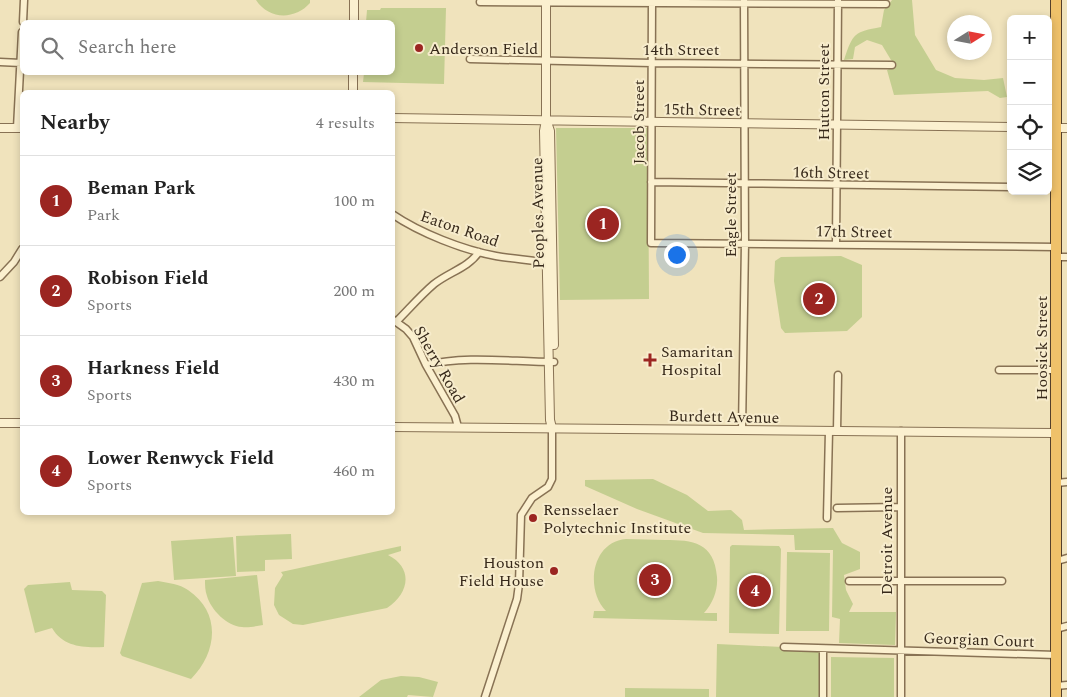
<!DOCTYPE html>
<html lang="en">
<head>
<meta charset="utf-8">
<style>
	:root { --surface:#fff; --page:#f6f6f6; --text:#222; --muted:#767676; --line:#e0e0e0; --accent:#9b2521 }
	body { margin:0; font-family:Spectral,serif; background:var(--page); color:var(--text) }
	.controls { position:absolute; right:15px; top:15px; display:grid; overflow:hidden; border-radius:8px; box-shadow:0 2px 8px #0003 }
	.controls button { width:45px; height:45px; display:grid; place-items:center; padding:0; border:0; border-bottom:1px solid var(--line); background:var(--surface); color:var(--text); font:25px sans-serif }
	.compass { position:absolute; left:947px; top:15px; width:45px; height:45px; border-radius:50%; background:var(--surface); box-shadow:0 2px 8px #0003; rotate:79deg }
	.you { position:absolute; left:676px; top:254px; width:18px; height:18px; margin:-12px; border:4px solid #fff; border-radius:50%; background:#1a73e8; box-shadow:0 0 0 8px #1a73e833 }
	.badge { display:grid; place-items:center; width:32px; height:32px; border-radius:50%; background:var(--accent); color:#fff; font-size:16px; font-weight:700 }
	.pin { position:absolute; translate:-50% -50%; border:2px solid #fff; box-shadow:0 1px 5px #0006 }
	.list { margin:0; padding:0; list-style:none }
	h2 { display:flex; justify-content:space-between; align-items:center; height:65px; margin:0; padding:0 20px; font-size:21px }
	h2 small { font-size:16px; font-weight:400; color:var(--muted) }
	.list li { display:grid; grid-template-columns:32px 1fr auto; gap:15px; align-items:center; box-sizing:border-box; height:90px; padding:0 20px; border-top:1px solid var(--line) }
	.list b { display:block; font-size:19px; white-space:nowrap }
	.list p { margin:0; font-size:16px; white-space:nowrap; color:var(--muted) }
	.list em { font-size:16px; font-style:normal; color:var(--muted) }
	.icon { flex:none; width:28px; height:28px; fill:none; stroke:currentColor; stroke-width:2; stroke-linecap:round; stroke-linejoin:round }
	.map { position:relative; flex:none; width:1067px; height:697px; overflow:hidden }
	.search { position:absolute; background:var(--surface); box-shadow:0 2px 8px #0003; left:20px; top:20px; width:375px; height:55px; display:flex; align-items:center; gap:12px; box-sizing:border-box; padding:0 18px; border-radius:8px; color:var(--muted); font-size:19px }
	.panel { position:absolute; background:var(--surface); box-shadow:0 2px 8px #0003; left:20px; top:90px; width:375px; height:425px; border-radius:8px }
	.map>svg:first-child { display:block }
	.green { fill:#c4ce90 }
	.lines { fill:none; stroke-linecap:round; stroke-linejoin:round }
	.minor-casing { stroke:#887254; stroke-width:9 }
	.tertiary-casing { stroke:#887254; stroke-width:10 }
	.trunk-casing { stroke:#55402a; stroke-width:12 }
	.minor { stroke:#fbf0cf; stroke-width:6 }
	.tertiary { stroke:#fbf0cf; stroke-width:8 }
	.trunk { stroke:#efc16a; stroke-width:10 }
	.poi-dot { fill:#9b2521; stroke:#f7eccc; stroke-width:2 }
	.labels { text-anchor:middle; stroke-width:4; stroke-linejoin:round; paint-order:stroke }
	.poi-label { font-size:16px; fill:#37291a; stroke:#f7eccc; text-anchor:start }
	.street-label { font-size:16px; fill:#37291a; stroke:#f7eccc }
</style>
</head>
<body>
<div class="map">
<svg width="1067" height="697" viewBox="0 0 1067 697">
	<rect width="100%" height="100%" fill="#f0e3bc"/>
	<!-- green -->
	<path class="green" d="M256 0H310V3C295 20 269 20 256 0Z
		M892 0H912L915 35 936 70 955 78 984 80 1003 78 1007 97 1000 98 988 91 894 95 887 70 897 65 891 60 882 45 867 40 855 47 853 59 844 60C853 33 854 32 881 27L884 10Z
		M381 8H446L444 84 363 82 364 73 392 72V22H366L367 10H380Z
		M556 128H648L649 299 560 300Z
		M841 256 862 265V317L847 331 785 333 781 328 774 281 775 261 781 257Z
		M653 479 687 495 708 511 731 510 742 520 744 530 833 528 842 543 860 552V569L844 575 846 590 853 604 849 612H896L895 645 839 643 840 619 832 617 833 550H795L794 535 703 533 637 509 585 486V480Z
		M291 534 292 559 265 560V571L237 572 236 536Z
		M233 537 236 576 174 580 171 541Z
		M626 539C639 539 652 540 665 540 693 540 714 542 717 577 718 590 713 603 704 613H717V621L593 618 594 611H606C585 590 591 542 626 539Z
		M732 545 779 546 781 549 779 634 729 633 730 547Z
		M401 546V551L388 555C414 568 409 594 387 608L303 625 293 624 279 615 274 605 275 588 283 575 281 572Z
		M787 552 830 553 829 631H786Z
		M257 575 263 625C256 626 248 628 242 627 227 626 211 610 207 596 205 591 205 585 205 580Z
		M158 581C169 583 179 584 188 590 222 613 217 653 191 679L122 656 120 653 142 583Z
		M70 582 72 590 102 591 106 595 104 647C84 648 63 647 52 628L35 633 24 589 28 585Z
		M717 644 823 649V697H716Z
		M831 657 894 658V697H831Z
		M401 676 419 677 438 682 433 697 408 695 407 697H359L381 680Z
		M625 688 709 689V697H625Z"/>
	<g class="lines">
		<!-- minor casing -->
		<g class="minor-casing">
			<path id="minor" d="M652 0 651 243 1056 247
				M480 2 886 4
				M23 22 24 0
				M470 59 652 63 892 65
				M0 62 21 63
				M17 128 22 32
				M651 182 1011 187
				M392 214C420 233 463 250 496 256 513 259 532 260 549 263
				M836 244 838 1
				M1056 257H1067
				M0 277 14 262 22 249
				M392 319 406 329 413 337 426 365 455 416 458 427
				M397 321C409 309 421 295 434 284 449 272 468 268 479 252
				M426 365C467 355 512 362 554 362
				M999 370H1056
				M742 430 745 243 744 0
				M837 431 838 375
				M1056 483 1067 482
				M837 508 900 507
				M827 518 829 431
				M1057 561 1067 558
				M849 581H1002
				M1056 629 1067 626
				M784 647 1056 655
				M1056 686 1067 685
				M485 697 517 599 519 584 521 515 532 498 548 487 552 479V428
				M823 697V649
				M901 697V431"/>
		</g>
		<!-- tertiary casing -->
		<g class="tertiary-casing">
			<path id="tertiary" d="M546 0V120L544 131 550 420 552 428
				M354 22V0
				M353 92V72
				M392 118 1011 127
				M547 122 550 131 554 345
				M0 128H22
				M1048 128H1067
				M0 423H22
				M392 427 1055 433"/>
		</g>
		<!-- trunk casing -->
		<g class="trunk-casing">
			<path id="trunk" d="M1056 697V0"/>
		</g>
		<!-- minor -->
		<use href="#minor" class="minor"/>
		<!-- tertiary -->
		<use href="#tertiary" class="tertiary"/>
		<!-- trunk -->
		<use href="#trunk" class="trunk"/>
	</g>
	<!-- markers -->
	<g class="poi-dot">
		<circle cx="419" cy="48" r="5"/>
		<path d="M647.5 352.5h5v5h5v5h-5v5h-5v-5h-5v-5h5z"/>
		<circle cx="533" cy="518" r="5"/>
		<circle cx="554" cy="571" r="5"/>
	</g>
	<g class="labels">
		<!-- poi labels -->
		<g class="poi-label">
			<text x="429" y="54">Anderson Field</text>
			<text x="661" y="357">Samaritan<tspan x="661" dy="18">Hospital</tspan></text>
			<text x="543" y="515">Rensselaer<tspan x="543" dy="18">Polytechnic Institute</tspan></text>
			<text x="544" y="568" text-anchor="end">Houston<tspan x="544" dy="18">Field House</tspan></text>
		</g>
		<!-- street labels -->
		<g class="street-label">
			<text x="681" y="55">14th Street</text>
			<text transform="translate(823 92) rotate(-90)" y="6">Hutton Street</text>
			<text transform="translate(702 109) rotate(1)" y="6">15th Street</text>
			<text transform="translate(638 122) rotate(-90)" y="6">Jacob Street</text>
			<text transform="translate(831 172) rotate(1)" y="6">16th Street</text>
			<text transform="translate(537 213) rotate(-91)" y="6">Peoples Avenue</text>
			<text transform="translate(730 215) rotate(-90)" y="6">Eagle Street</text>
			<text transform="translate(460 228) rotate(19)" y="6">Eaton Road</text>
			<text transform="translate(854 231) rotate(1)" y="6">17th Street</text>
			<text transform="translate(1041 348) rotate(-90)" y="6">Hoosick Street</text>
			<text transform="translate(440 364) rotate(60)" y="6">Sherry Road</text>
			<text transform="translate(724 416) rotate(1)" y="6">Burdett Avenue</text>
			<text transform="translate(886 541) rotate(-90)" y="6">Detroit Avenue</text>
			<text transform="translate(979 639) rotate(2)" y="6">Georgian Court</text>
		</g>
	</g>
</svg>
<div class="controls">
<button>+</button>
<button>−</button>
<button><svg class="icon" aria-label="locate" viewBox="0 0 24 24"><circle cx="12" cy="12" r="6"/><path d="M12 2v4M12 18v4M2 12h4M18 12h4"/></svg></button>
<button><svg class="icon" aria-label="layers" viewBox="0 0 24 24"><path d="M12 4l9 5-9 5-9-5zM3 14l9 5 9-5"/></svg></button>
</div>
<svg class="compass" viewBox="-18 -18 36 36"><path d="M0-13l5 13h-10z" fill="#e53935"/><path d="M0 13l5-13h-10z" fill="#767676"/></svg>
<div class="you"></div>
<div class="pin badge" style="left:603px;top:224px">1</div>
<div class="pin badge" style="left:819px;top:299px">2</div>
<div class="pin badge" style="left:655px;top:580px">3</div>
<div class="pin badge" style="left:755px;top:591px">4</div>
<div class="search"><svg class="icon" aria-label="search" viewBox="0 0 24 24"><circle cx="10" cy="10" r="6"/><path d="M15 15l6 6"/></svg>Search here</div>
<section class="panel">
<h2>Nearby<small>4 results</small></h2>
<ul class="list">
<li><span class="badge">1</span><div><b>Beman Park</b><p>Park</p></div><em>100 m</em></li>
<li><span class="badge">2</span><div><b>Robison Field</b><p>Sports</p></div><em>200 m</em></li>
<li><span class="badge">3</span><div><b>Harkness Field</b><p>Sports</p></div><em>430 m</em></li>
<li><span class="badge">4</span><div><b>Lower Renwyck Field</b><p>Sports</p></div><em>460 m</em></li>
</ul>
</section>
</div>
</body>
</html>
